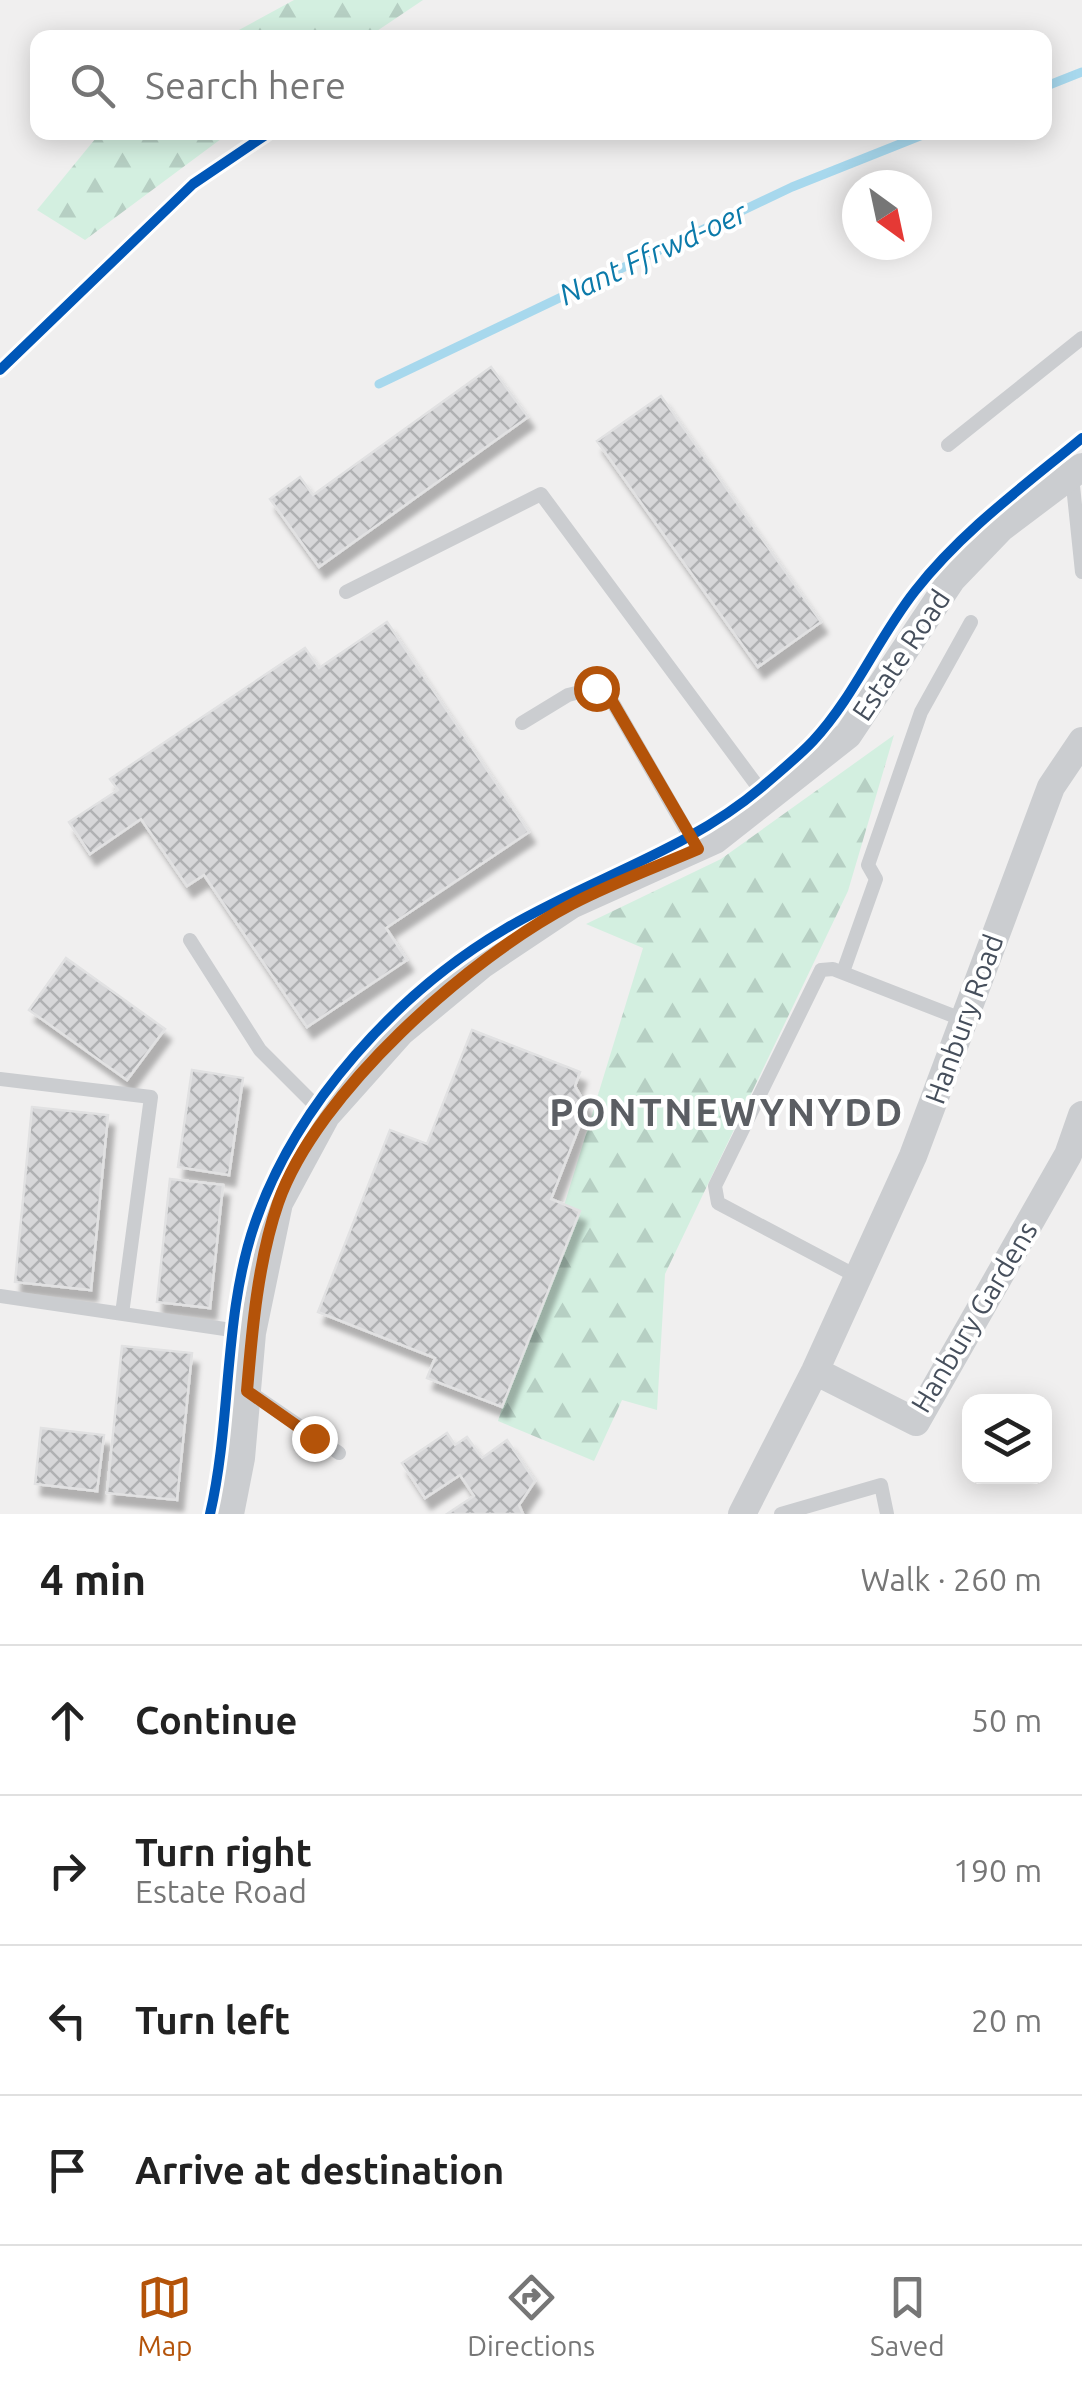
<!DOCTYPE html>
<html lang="en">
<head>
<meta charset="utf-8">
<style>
	:root { --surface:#fff; --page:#f6f6f6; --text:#222; --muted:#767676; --line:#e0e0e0; --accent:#b45309 }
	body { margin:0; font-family:Ubuntu,sans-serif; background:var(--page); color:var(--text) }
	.controls { position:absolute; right:30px; bottom:30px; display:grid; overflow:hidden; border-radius:20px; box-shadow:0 5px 25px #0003 }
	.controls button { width:90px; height:90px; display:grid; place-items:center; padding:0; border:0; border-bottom:2px solid var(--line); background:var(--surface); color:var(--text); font:50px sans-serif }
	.compass { position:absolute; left:842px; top:170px; width:90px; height:90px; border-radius:50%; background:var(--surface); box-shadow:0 5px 25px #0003; rotate:147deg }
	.stop { position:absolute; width:30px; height:30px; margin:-22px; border:8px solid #b45309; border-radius:50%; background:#fff }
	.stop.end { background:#b45309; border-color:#fff; box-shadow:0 2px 10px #0008 }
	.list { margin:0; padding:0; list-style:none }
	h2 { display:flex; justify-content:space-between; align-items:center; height:130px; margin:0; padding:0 40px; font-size:42px }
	h2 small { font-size:32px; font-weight:400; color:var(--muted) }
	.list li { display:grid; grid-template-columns:65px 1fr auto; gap:30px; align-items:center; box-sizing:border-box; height:150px; padding:0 40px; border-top:2px solid var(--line) }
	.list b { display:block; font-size:38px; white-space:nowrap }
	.list p { margin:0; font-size:32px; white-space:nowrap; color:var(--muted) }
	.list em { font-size:32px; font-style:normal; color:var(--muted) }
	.icon { flex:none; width:55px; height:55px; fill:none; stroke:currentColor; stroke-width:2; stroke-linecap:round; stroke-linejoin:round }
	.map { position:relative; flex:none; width:1082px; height:1514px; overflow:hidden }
	.search { position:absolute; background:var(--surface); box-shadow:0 5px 25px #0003; left:30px; right:30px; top:30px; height:110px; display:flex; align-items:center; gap:25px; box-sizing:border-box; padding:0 35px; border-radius:20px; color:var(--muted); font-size:38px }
	.sheet { height:730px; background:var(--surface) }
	nav { display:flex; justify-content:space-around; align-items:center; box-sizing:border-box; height:140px; border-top:2px solid var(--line); background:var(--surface); font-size:28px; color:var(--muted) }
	nav a { display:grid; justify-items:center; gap:5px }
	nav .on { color:var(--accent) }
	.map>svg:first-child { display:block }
	.forest { fill:url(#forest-firs) }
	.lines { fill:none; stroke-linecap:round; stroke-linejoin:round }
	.stream { stroke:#a7d8ed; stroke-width:9 }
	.building { fill:url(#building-cross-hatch); stroke:#e1e1e2; stroke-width:2.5; filter:url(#shadow) }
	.service { stroke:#cbcdd0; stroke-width:14 }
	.minor { stroke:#cbcdd0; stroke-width:28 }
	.cycleway-casing { stroke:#fff; stroke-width:16 }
	.cycleway { stroke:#0057b8; stroke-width:10 }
	.route { stroke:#b45309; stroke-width:12 }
	.labels { text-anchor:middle; stroke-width:8; stroke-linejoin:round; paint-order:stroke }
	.street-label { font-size:28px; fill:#464f5c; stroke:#fff }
	.water-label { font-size:30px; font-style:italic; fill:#0b7aaa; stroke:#fff }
	.district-label { font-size:38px; font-weight:bold; letter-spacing:2.5px; fill:#5b5e63; stroke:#fff }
</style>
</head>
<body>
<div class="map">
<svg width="1082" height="1514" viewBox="0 0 1082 1514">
	<defs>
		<pattern id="forest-firs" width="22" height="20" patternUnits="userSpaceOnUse" patternTransform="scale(2.5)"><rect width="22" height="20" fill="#d3efe0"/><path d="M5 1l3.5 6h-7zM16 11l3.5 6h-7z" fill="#b6cfc3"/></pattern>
		<pattern id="building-cross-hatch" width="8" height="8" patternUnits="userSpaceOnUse" patternTransform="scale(2.5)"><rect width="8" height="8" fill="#d7d7d9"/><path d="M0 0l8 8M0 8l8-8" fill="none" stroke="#b0b1b3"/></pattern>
		<filter id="shadow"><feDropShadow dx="6" dy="11" stdDeviation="2.5" flood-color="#0004"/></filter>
	</defs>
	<rect width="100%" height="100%" fill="#f0efef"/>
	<!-- forest -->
	<path class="forest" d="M294 0H423L368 37H226Z
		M100 133V132L229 133 85 240 37 210Z
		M894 735 848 891 665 1274 657 1410 622 1400 594 1461 498 1421 643 948 586 924 721 859Z"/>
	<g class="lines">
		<!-- stream -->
		<path class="stream" d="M1044 87 1082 72
			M379 384 792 187 930 132"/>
	</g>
	<!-- building -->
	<path class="building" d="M491 367 528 417 319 567 270 499 300 477 313 495Z
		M661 396 821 622 758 667 597 441Z
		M387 622 529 832 386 928 407 960 307 1027 204 875 187 886 141 819 90 854 69 822 118 790 110 779 305 648 319 668Z
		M66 958 165 1029 127 1080 29 1010Z
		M472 1030 580 1072 575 1086 587 1107 551 1199 580 1211 502 1407 427 1378 435 1358 318 1312 390 1130 427 1144Z
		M192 1070 243 1078 229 1175 178 1167Z
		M32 1107 108 1115 91 1290 15 1282Z
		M170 1179 223 1185 210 1308 157 1302Z
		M122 1346 192 1353 177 1500 107 1493Z
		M41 1428 104 1435 97 1491 35 1484Z
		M447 1433 455 1445 467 1437 482 1458 507 1440 535 1481 519 1505 523 1514H447L474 1496 460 1475 425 1498 402 1463Z"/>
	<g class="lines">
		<!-- service -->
		<path class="service" d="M948 445 1082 338
			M1072 476 1082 572
			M346 592 541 494 767 799
			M522 723 568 695 596 688 609 696 697 849
			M190 940 260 1050 326 1116
			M843 972 876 879 868 865 921 712 971 622
			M0 1079 151 1097 122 1314
			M858 1277 718 1203 715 1186 821 970 833 969 964 1020
			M0 1296 252 1333
			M248 1391 339 1453
			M781 1514 881 1485 887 1514"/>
		<!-- minor -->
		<path class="minor" d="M815 1371 916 1422 1068 1155 1082 1115
			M230 1514 241 1458 252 1333 279 1203 326 1116 401 1032 483 964 571 905 715 840 848 735 952 579 1001 528 1082 467
			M742 1514 815 1371 913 1156 1051 787 1082 741"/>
		<!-- cycleway casing -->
		<g class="cycleway-casing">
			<path id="cycleway" d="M0 370 193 184 270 132
				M210 1514C232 1419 223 1315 255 1223 296 1104 398 992 505 929 589 879 687 851 762 787 779 772 798 757 813 741 854 697 878 638 915 591 962 531 1024 486 1082 438"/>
		</g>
		<!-- cycleway -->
		<use href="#cycleway" class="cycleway"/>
	</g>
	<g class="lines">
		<!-- route -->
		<path class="route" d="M314 1438 247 1391C252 1330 258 1261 278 1203 317 1092 469 958 572 904 612 883 656 867 698 849L609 696 596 688"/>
	</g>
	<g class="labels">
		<!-- street labels -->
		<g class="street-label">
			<text transform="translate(901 655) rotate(-56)" y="10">Estate Road</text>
			<text transform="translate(964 1019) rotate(-70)" y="10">Hanbury Road</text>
			<text transform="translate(974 1317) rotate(-59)" y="10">Hanbury Gardens</text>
		</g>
		<!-- water labels -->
		<g class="water-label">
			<text transform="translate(653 254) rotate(-25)" y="10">Nant Ffrwd-oer</text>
		</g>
		<!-- district labels -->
		<g class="district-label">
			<text x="727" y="1126">PONTNEWYNYDD</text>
		</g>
	</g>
</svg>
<div class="controls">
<button><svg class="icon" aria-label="layers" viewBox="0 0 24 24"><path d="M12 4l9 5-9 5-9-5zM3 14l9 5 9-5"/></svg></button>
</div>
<svg class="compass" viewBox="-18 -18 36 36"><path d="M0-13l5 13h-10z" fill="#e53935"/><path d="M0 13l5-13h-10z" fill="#767676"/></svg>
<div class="stop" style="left:596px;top:688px"></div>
<div class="stop end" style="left:314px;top:1438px"></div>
<div class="search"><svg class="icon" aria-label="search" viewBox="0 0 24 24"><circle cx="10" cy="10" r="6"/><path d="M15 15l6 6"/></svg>Search here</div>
</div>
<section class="sheet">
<h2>4 min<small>Walk · 260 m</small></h2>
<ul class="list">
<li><svg class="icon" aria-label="ahead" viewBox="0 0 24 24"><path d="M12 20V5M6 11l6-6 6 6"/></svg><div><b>Continue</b></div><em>50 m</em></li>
<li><svg class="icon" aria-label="right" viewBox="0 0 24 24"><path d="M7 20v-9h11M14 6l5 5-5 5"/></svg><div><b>Turn right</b><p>Estate Road</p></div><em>190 m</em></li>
<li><svg class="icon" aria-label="left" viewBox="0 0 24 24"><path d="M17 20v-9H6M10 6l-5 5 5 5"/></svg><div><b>Turn left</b></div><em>20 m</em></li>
<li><svg class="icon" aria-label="arrive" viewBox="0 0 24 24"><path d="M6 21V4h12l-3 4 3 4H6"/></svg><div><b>Arrive at destination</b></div></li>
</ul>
</section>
<nav>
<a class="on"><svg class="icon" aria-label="map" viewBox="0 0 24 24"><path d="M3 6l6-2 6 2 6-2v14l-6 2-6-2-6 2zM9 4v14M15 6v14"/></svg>Map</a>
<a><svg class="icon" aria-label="directions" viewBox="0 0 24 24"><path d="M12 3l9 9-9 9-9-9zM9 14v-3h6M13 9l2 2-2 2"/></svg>Directions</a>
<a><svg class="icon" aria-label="saved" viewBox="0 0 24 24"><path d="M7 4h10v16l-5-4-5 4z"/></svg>Saved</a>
</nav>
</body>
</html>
